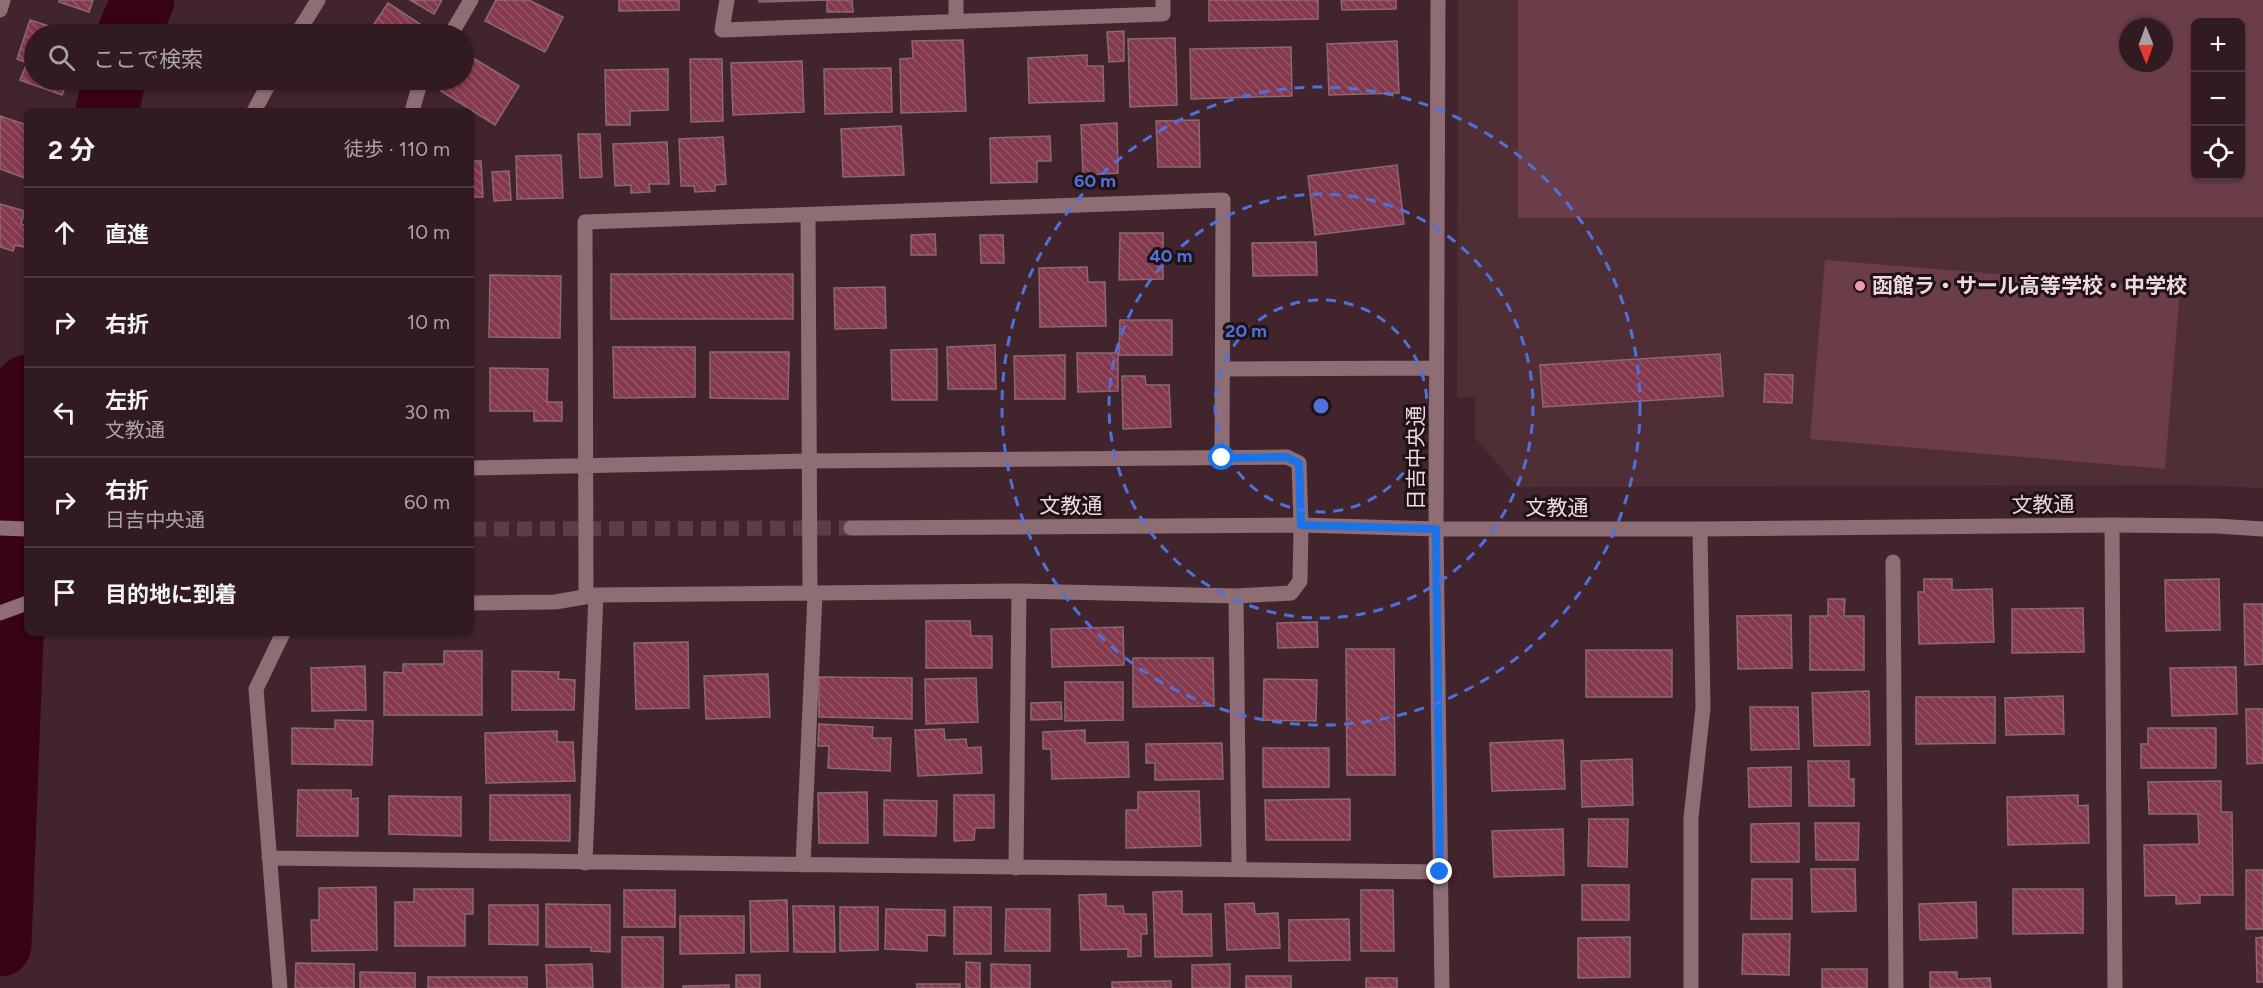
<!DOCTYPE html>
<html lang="ja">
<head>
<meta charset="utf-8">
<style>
	:root { --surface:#311b21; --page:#39242a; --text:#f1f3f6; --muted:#a8a1a5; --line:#4c393f }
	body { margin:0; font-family:Figtree,"Noto Sans JP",sans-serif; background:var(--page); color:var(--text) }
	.controls { position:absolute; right:18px; top:18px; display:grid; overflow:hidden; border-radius:9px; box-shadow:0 2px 4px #0004 }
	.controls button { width:54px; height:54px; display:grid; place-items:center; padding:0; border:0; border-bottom:2px solid var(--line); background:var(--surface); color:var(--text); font:30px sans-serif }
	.compass { position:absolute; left:2119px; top:18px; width:54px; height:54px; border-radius:50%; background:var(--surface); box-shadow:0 2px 4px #0004; rotate:179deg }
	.stop { position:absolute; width:18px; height:18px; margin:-14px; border:4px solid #1a73e8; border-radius:50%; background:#fff }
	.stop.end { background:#1a73e8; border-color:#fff; box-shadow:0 2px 6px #0008 }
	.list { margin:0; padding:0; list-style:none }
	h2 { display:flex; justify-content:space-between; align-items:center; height:78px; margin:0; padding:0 24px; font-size:26px }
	h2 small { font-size:20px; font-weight:400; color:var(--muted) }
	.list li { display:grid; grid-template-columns:39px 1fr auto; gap:18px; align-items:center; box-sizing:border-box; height:90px; padding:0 24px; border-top:2px solid var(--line) }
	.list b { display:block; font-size:22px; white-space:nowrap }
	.list p { margin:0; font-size:20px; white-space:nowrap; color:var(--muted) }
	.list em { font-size:20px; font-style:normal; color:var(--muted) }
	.icon { flex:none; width:33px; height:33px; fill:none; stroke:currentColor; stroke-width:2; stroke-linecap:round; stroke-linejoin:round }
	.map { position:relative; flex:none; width:2263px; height:988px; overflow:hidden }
	.search { position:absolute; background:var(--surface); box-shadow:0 2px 4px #0004; left:24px; top:24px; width:450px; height:66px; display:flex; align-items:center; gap:15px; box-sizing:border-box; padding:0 21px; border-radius:33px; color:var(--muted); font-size:22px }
	.panel { position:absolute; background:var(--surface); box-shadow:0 2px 4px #0004; left:24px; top:108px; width:450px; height:528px; border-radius:9px }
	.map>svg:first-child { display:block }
	.built { fill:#502e36; fill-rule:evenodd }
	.green { fill:#6a3d49; fill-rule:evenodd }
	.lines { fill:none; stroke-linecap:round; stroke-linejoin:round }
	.river { stroke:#380217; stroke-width:63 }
	.building { fill:url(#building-back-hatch); stroke:#8b6970; stroke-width:1.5 }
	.tertiary-tunnel { stroke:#5b3f47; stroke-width:15; stroke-dasharray:15 8; stroke-linecap:butt }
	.minor { stroke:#8f6d75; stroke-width:15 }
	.tertiary { stroke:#8f6d75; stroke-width:15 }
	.route { stroke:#1a73e8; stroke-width:8 }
	.ring { fill:none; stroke:#5171da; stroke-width:3; stroke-dasharray:10 8 }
	.poi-dot { fill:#f29aaf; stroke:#1f1215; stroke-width:2 }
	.labels { text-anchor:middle; stroke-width:6; stroke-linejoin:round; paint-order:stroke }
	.poi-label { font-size:21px; font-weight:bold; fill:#eedade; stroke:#1f1215; text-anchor:start }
	.street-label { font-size:21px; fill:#eedade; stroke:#1f1215 }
	.centre { fill:#5171da; stroke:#1f1215; stroke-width:3 }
	.ring-label { font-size:18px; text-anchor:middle; font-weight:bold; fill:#5171da; stroke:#1f1215; stroke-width:6; stroke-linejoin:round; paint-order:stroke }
</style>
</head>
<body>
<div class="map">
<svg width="2263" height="988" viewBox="0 0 2263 988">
	<defs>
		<pattern id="building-back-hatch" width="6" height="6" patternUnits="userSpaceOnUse" patternTransform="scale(1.5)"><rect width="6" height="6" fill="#84384e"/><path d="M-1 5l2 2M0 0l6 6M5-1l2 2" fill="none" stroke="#965467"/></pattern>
	</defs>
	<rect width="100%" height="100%" fill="#41242c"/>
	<!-- built -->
	<path class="built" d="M1458 0H2263V488L2190 485 1518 487 1475 438V397H1457ZM2196 22H2240V176H2196ZM2128 27H2164V63H2128Z"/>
	<!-- green -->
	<path class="green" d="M1518 0H2263V217L1518 218ZM2196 22H2240V176H2196ZM2128 27H2164V63H2128Z
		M1825 260 2180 289 2165 469 1810 439Z"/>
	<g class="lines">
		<!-- river -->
		<path class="river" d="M128 34 143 0
			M107 111 114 80
			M0 945 16 535 27 386"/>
	</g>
	<!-- building -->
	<path class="building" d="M59 0H93L89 12 59 2Z
		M410 0H442L434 14Z
		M496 0H529L563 17 545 52 485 21Z
		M619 0H679V10L619 11Z
		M759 0H852L853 12H827V0L759 2Z
		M1209 0H1318V19L1209 21Z
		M1341 0H1396V9L1342 10Z
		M388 3 429 30 426 34 368 33Z
		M30 20 73 34H34V80H68L62 95 20 80 27 63 17 59Z
		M1124 31V61L1109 62 1107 32Z
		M1175 38 1177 105 1130 107 1128 39Z
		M963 40 966 111 901 113 900 59 913 58 912 41Z
		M1397 41 1399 93 1329 95 1327 44Z
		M1291 47 1292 96 1191 99 1190 49Z
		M465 53 519 86 495 125 441 91 449 80H464Z
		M1087 55V66H1103L1104 101 1029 103 1028 58Z
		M690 59H722L723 121 691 122Z
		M802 61 804 112 733 115 731 63Z
		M891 68 892 112 825 114 824 69Z
		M668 69V110L630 111V125H606L605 70Z
		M0 116 27 125V179L0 169Z
		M1199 120 1200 167H1158L1156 121Z
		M1117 123 1118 173 1083 175 1081 125Z
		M901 126 904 175 843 177 841 129Z
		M578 134H600L602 177 580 178Z
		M1050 136 1051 161H1037V182L991 183 990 138Z
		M723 137 726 184 715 185V191L695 192 694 186H681L679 139Z
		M667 142 669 184H649L650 192 631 193V185L615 186 613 144Z
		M561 155 563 198 517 199 516 156Z
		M471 161H481L483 197H471Z
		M1397 165 1404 224 1315 235 1308 176Z
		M509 171 511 200 494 201 492 172Z
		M0 204 25 211 21 224 27 226 24 247 15 245 13 251 0 247Z
		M1120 233H1163V279L1119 280Z
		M935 234 936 255H911V235Z
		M980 235H1003L1004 263H981Z
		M1316 242 1317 275 1253 276 1252 243Z
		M1087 267 1088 282H1105L1106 326 1040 327 1039 268Z
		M611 274H793V319H611Z
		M490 275 561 276 560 338 489 337Z
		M885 287 886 328 835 329 834 288Z
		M1120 320H1172V355H1119Z
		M995 345 996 389H948L947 347Z
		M613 347H695V397L614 398Z
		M937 349V400H892L891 350Z
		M710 352H789L788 399 710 398Z
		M1077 353H1118V391L1078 392Z
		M1720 354 1723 396 1543 407 1540 365Z
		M1065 355V399H1015L1014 356Z
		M490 368 548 369 547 402H562V421H534V411H490Z
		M1765 374 1793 375 1792 403 1764 402Z
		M1122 376H1145L1146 385H1169L1171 427 1123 429Z
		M1924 579H1952V590L1992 589 1994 642 1919 644 1918 592H1924Z
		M2219 579 2220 630 2166 631 2165 580Z
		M1828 599H1845L1844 616H1864V670H1810V616H1828Z
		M2244 604H2263V664L2245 665Z
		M2083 608 2084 652 2012 653V609Z
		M1791 615 1792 668 1738 669 1737 616Z
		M926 621H970L971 636H992V668H926Z
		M1317 622 1318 647 1278 648 1277 623Z
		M1123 627 1124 665 1052 667 1051 629Z
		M688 642 689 708 636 709 634 643Z
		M1346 649H1394L1395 775H1347Z
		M1586 650H1672V697H1586Z
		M444 651H482V715H384V672L403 673V664H444Z
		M1133 658H1213L1214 706 1133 707Z
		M365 666 366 710 312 711 311 668Z
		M2236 667 2237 714 2172 716 2170 668Z
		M512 671 559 672 558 679 575 680 574 710H512Z
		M768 674 770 717 706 719 704 676Z
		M819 677 912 678V719L819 717Z
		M976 678 978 722 926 724 925 679Z
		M1264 679 1317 680 1316 721 1263 720Z
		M1065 682H1123V720L1065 721Z
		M1869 691 1870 745 1814 746 1812 693Z
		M2063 696 2064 734 2006 735 2005 698Z
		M1916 697H1995V743L1916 744Z
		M1061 702 1062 719 1031 720V703Z
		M1750 707H1798L1799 749 1751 750Z
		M2246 709H2263V763L2247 764Z
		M335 720 373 721 372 765 292 764V728L335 729Z
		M819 724 873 727 872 738H891L890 771 828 768 829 746H818Z
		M2148 728H2216V768H2141V744H2148Z
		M944 729 945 740 966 739 967 748 981 747 982 773 918 776 915 730Z
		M1085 730V743L1128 742 1129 777 1052 779 1051 749H1043V732Z
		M557 731V742H573L575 781 486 783 485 733Z
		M1563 740 1565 789 1492 791 1490 743Z
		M1222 743 1223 779 1155 780V763H1146V744Z
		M1263 748H1329V787H1263Z
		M1632 759 1633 805 1582 807 1581 761Z
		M1808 761H1849V779H1854V806H1809Z
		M1791 767V806L1749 807 1748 768Z
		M2221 781V812H2232L2233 895H2200V903L2176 904V895L2145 896 2144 845 2199 844 2198 814H2149L2148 782Z
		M298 790H351V799L358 798V836H297Z
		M1199 791 1201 846 1126 848V810H1138V792Z
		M867 792 868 843H819L818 793Z
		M490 795H570V841L490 840Z
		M954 795H994V828H975L974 840 954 841Z
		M2078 795V806L2088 805 2089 843 2008 845 2007 797Z
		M389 796 461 797V836L389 834Z
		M1350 799V840H1266L1265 800Z
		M884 800 937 801 936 836 884 835Z
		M1589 819H1628L1627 867 1588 866Z
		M1799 823V862H1751V824Z
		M1815 823H1859L1858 860H1816Z
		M1563 829 1564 875 1494 877 1492 831Z
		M1811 869H1855L1856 911 1812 912Z
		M2246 870H2263V929H2246Z
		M1752 879H1792V919H1751Z
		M1582 885H1629V920H1582Z
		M376 887 377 950 312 951 311 920H319V888Z
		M414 889H473V914H465V946H395V902H414Z
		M2013 889H2083V933L2013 934Z
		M624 890H675V927H624Z
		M1361 890H1393L1394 951H1361Z
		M1182 891V914H1211L1212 956 1155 957 1153 892Z
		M1106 894V906H1123L1124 914H1146L1147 934H1141V956L1128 957V949L1081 950 1079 895Z
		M787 900 788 951 751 952 750 901Z
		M1976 902 1977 938 1920 940 1919 904Z
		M1254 903 1255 914 1278 913 1280 948 1227 950 1225 904Z
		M546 904 610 905V952L591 951V947H546Z
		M489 905H538V945L489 944Z
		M793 906H834L835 952H794Z
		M840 907H878V950L840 951Z
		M954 907H991V954H954Z
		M886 909 945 910V936L927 935V951L885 949Z
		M1006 909H1050V951H1005Z
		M680 916H744V953L680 954Z
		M1349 919 1350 960 1289 961V920Z
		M1743 934H1790L1789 975 1742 974Z
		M622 937H663V988H622Z
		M1630 937V977L1578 978V938Z
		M2263 937V982H2257L2256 938Z
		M966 962 980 963V988H966Z
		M296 963 354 964V988H295Z
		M592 964 593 988H547L546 965Z
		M991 964 1030 965V988H991Z
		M1230 964V988H1192V965Z
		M1822 969H1867V988H1822Z
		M360 972 415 973V988H360Z
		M1930 972H1957V979L1990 978 1991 988H1930Z
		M736 975H760V988H736Z
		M1246 976H1291V988H1246Z
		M428 977H527V988H428Z
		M1366 978H1397V988H1366Z
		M1171 981V988H1112V982Z
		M917 984H960V988H917Z
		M729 985V988H683V986Z"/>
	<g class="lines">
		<!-- tertiary-tunnel -->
		<path class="tertiary-tunnel" d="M471 529 851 528"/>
		<!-- minor -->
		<path class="minor" d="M727 0 722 30 1163 14V0
			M0 10 3 0
			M956 21V0
			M297 34 318 0
			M451 34 471 0
			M254 111 271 80
			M412 111 419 87 424 80
			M808 215 810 594
			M1223 369 1437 368
			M471 468 809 461 1287 457 1299 463 1301 525 1300 581 1291 593 1236 596 1019 591 596 595 555 602 471 603
			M2112 525 2115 988
			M1436 529 1438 0
			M1893 562 1896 988
			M586 596 585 222 1223 200 1222 458
			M1236 596 1239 869
			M0 613 27 603
			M269 858 1440 872
			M585 863 596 595
			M803 865 815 594
			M1016 868 1019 591
			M280 988 256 689 283 633
			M1691 988V818L1703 708 1700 529"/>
		<!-- tertiary -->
		<path class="tertiary" d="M0 528 27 529
			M851 528 1301 525 1436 529H1700L2112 525 2217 526 2263 529
			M1436 529 1442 988"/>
	</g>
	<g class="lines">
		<!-- route -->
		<path class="route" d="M1222 458 1287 457 1299 463 1301 525 1436 529 1440 872"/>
	</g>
	<!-- distance rings -->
	<g class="ring">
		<circle cx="1321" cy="406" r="106"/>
		<circle cx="1321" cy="406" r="212"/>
		<circle cx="1321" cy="406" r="319"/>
	</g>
	<!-- markers -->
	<circle class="poi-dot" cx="1860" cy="286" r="6"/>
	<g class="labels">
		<!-- poi labels -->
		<g class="poi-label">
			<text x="1872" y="293">函館ラ・サール高等学校・中学校</text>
		</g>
		<!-- street labels -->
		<g class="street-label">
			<text transform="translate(1416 458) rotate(-90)" y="7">日吉中央通</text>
			<text transform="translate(2043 505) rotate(-1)" y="7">文教通</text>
			<text x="1071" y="513">文教通</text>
			<text x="1557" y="515">文教通</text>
		</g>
	</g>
	<circle cx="1321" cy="406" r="9" class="centre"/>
	<g class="ring-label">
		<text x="1095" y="187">60 m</text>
		<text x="1171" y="262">40 m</text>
		<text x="1246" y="337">20 m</text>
	</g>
</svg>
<div class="controls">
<button>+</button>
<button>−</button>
<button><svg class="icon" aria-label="locate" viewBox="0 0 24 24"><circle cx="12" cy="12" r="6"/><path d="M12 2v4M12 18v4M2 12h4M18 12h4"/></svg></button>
</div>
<svg class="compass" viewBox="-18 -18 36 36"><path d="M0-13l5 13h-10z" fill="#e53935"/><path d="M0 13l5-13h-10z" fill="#a8a1a5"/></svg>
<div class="stop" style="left:1222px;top:458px"></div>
<div class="stop end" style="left:1440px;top:872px"></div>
<div class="search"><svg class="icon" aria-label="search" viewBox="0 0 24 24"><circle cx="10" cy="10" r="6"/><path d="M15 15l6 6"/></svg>ここで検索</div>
<section class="panel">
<h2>2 分<small>徒歩 · 110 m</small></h2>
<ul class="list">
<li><svg class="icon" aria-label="ahead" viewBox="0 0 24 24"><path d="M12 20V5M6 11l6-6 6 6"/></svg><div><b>直進</b></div><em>10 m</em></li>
<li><svg class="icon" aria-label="right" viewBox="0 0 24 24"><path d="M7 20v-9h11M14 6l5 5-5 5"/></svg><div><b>右折</b></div><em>10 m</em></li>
<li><svg class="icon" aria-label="left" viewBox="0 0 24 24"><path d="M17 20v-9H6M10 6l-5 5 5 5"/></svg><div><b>左折</b><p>文教通</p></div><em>30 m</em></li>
<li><svg class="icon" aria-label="right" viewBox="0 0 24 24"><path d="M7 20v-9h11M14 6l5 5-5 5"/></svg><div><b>右折</b><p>日吉中央通</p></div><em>60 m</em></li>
<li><svg class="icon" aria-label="arrive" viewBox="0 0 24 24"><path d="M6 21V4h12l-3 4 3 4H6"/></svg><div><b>目的地に到着</b></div></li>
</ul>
</section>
</div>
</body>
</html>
